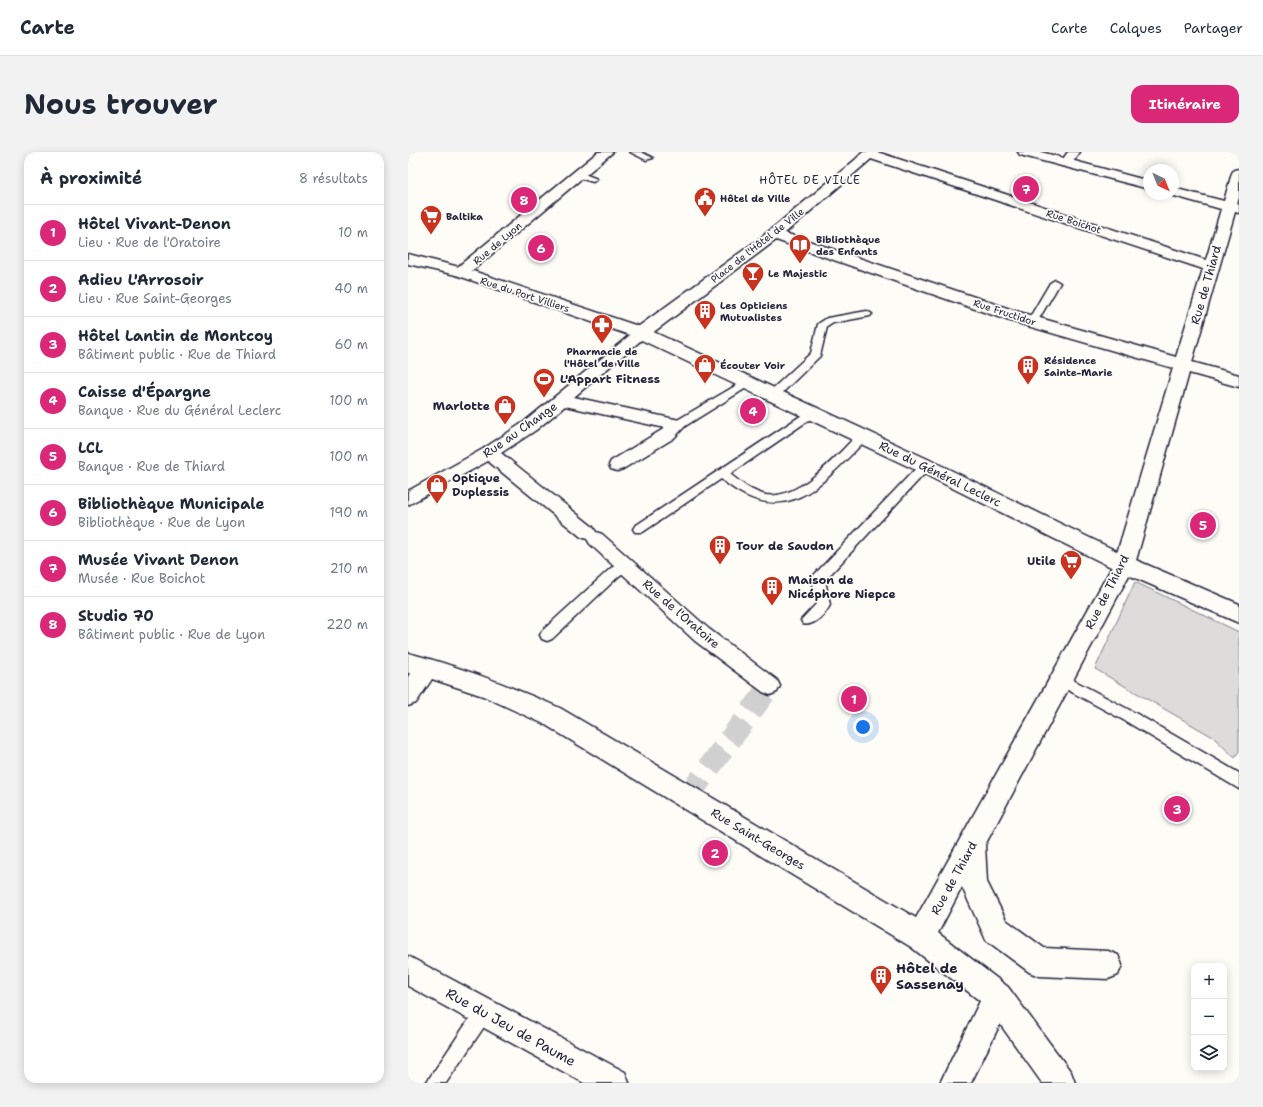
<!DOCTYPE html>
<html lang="fr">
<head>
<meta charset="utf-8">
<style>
	:root { --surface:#fff; --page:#f2f2f3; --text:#1f2937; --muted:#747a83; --line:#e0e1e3; --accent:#db2777 }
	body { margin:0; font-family:"Shantell Sans",sans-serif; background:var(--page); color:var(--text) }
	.controls { position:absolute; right:12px; bottom:12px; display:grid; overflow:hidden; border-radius:8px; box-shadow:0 2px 10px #0003 }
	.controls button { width:36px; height:36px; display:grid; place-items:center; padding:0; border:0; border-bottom:1px solid var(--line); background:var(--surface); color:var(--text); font:20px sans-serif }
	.compass { position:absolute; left:735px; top:12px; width:36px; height:36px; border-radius:50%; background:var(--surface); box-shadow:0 2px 10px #0003; rotate:137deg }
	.you { position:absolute; left:455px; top:575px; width:14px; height:14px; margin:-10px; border:3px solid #fff; border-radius:50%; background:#1a73e8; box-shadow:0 0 0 6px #1a73e833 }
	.badge { display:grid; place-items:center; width:26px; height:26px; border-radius:50%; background:var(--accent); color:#fff; font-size:13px; font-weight:700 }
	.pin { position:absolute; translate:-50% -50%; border:2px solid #fff; box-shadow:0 1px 4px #0006 }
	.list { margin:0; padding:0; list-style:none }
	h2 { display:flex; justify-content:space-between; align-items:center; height:52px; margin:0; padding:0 16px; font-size:17px }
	h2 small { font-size:13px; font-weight:400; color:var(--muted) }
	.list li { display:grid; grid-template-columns:26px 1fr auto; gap:12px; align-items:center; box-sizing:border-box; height:56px; padding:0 16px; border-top:1px solid var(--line) }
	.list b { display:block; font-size:15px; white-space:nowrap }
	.list p { margin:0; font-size:13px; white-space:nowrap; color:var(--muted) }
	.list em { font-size:13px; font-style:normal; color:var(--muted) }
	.icon { flex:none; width:22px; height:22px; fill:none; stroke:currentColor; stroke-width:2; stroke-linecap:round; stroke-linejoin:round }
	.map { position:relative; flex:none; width:831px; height:931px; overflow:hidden; border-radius:12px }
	header { display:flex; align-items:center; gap:24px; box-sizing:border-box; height:56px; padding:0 20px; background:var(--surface); border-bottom:1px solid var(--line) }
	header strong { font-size:19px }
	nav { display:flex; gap:22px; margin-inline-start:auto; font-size:14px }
	.intro { display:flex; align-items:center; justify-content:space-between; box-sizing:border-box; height:96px; padding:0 24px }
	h1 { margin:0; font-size:28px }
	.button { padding:10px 18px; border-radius:12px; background:var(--accent); color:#fff; font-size:14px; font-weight:700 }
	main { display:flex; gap:24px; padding:0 24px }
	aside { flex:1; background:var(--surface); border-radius:12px; box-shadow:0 2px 10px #0003 }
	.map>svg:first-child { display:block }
	.green { fill:#dddcdb; stroke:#807f8b }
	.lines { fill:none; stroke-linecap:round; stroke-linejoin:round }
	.pedestrian-tunnel-far1 { stroke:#d1d0d1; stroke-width:18; stroke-dasharray:18 9; stroke-linecap:butt }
	.pedestrian-tunnel { stroke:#d1d0d1; stroke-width:23; stroke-dasharray:23 12; stroke-linecap:butt }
	.service-casing { stroke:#22223b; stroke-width:3 }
	.pedestrian-casing { stroke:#22223b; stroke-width:3 }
	.minor-casing { stroke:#22223b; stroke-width:3 }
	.secondary-casing { stroke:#22223b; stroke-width:3 }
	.service { fill:#fdfcf7; fill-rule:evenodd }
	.pedestrian { fill:#fdfcf7; fill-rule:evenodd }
	.minor { fill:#fdfcf7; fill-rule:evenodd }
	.secondary { fill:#fdfcf7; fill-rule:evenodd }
	.labels { text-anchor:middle; stroke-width:3.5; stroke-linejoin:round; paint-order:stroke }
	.far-poi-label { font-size:10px; font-weight:bold; fill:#22223b; stroke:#fdfcf7; text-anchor:start }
	.far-street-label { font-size:10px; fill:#22223b; stroke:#fdfcf7 }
	.far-neighbourhood-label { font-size:11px; letter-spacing:1px; fill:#22223b; stroke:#fdfcf7 }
	.street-label { font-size:12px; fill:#22223b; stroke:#fdfcf7 }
	.poi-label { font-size:12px; font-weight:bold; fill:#22223b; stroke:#fdfcf7; text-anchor:start }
	.near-poi-label { font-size:14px; font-weight:bold; fill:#22223b; stroke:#fdfcf7; text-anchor:start }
	.near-street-label { font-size:14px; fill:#22223b; stroke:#fdfcf7 }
</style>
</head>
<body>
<header>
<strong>Carte</strong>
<nav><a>Carte</a><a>Calques</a><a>Partager</a></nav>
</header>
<div class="intro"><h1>Nous trouver</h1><a class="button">Itinéraire</a></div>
<main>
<aside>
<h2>À proximité<small>8 résultats</small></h2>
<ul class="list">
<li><span class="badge">1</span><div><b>Hôtel Vivant-Denon</b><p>Lieu · Rue de l'Oratoire</p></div><em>10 m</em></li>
<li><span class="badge">2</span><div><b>Adieu L'Arrosoir</b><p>Lieu · Rue Saint-Georges</p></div><em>40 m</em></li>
<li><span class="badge">3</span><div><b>Hôtel Lantin de Montcoy</b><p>Bâtiment public · Rue de Thiard</p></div><em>60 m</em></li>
<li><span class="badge">4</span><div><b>Caisse d'Épargne</b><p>Banque · Rue du Général Leclerc</p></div><em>100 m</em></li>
<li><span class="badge">5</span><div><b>LCL</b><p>Banque · Rue de Thiard</p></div><em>100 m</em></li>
<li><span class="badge">6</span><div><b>Bibliothèque Municipale</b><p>Bibliothèque · Rue de Lyon</p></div><em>190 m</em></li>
<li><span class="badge">7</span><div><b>Musée Vivant Denon</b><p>Musée · Rue Boichot</p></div><em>210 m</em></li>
<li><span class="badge">8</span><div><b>Studio 70</b><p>Bâtiment public · Rue de Lyon</p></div><em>220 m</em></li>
</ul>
</aside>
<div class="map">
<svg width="831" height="931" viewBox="0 0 831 931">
	<rect width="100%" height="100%" fill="#fdfcf7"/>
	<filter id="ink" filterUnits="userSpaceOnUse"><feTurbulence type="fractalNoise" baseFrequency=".025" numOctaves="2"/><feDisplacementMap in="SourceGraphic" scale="8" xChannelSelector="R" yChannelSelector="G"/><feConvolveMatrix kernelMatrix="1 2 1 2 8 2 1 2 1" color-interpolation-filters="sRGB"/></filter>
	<g filter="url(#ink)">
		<!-- green -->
		<path class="green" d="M727 430 831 480V599L827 606 805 585 687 517Z"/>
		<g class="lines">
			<!-- pedestrian-tunnel-far1 -->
			<path class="pedestrian-tunnel-far1" d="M360 536 362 534"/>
			<!-- pedestrian-tunnel -->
			<path class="pedestrian-tunnel" d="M280 644 361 535"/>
			<!-- service casing -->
			<g class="service-casing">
				<path id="service" d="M222 0H233L245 6 238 8Z
					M168 21H174L189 27 185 30 168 25Z
					M647 128 652 131 629 170 627 172H621L619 170 642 131Z
					M459 159 464 162 462 164 425 171 419 175 412 204 369 246H361L360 243 361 240 403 201 410 172 419 166Z
					M339 227 343 229 344 231 343 233 274 276H266L265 273 266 270Z
					M403 257 408 261 407 264 322 322C332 330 344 340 358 343 392 348 429 303 450 282H458L460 285 458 288C411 334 378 380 313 327L235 380H227L225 377 227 374Z
					M517 310 523 314 521 317 417 428 422 453C418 462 405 475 395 472L393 468 409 451 404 427 406 423 513 311Z
					M218 408 222 410 224 413 222 416 211 424 144 487 139 489 134 487 132 483 134 479 203 416Z
					M652 521 729 562 831 621V637L719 570 647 531 645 527 647 523Z
					M76 851 82 854 85 860 82 866 38 931H18L70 854Z"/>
			</g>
			<!-- pedestrian casing -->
			<g class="pedestrian-casing">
				<path id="pedestrian" d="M660 0H672L662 14H654L652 11Z
					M233 176 238 178 240 181 238 184 166 245 276 269 278 273 266 286 215 317 209 319 203 317 201 313 203 309 257 276 157 254 128 278 93 301 185 375 188 380 194 382 301 477 369 528 372 534 369 540 362 543 355 540 287 489 182 392 179 387 173 385 80 309 0 353V339L75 297 116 270 228 178Z"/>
			</g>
			<!-- minor casing -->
			<g class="minor-casing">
				<path id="minor" d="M190 0H205L59 123H47L45 120 47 117Z
					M455 0H469L798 108 813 57 759 42H765V36L816 49 824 21 826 18 831 17V46L829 52 831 53V61L827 60 784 210 831 223V235L781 221 727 412 577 693 579 730 598 768 636 796 700 799 710 803 714 813 710 823 700 827 631 824 621 820 578 788 554 735 530 781 600 835 663 920 667 931H634L592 872 563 931H532L572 849 503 795 136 572 75 544 24 527 8 551 0 554V525L2 521H0V501C54 515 102 534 152 556L508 766 706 411 765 216 599 168 368 88 239 185 233 186 227 185 225 181 227 177 355 84 447 8ZM463 7 795 117 768 205 611 160 377 81Z
					M610 0H633L741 29V37L612 3Z
					M0 804 217 920 221 931H176L0 834Z"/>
			</g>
			<!-- secondary casing -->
			<g class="secondary-casing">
				<path id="secondary" d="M0 102 59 117 239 177 524 309 723 406 831 452V471L709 418 510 319 227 185 48 123 0 112Z"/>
			</g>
			<!-- service -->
			<use href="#service" class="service"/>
			<!-- pedestrian -->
			<use href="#pedestrian" class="pedestrian"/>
			<!-- minor -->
			<use href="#minor" class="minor"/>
			<!-- secondary -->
			<use href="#secondary" class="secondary"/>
		</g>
	</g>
	<!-- icons -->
	<defs>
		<g id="civic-pin" transform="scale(1.15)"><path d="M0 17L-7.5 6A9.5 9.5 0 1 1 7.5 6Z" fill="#c8321e" stroke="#fdfcf7"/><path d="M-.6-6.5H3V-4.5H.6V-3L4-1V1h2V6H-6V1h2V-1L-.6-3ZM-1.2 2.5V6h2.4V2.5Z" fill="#fff"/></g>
		<g id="supermarket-pin" transform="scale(1.15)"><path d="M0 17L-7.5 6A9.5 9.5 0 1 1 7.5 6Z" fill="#c8321e" stroke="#fdfcf7"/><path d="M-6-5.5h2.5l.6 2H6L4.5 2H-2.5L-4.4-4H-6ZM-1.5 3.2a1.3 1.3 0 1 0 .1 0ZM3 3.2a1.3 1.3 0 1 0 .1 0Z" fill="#fff"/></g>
		<g id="library-pin" transform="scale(1.15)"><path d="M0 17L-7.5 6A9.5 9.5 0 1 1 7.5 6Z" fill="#c8321e" stroke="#fdfcf7"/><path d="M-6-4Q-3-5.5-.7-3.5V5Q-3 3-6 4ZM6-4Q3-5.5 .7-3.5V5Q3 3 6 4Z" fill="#fff"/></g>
		<g id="bar-pin" transform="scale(1.15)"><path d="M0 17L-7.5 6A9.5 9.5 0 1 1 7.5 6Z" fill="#c8321e" stroke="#fdfcf7"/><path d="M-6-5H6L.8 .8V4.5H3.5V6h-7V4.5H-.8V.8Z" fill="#fff"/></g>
		<g id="building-pin" transform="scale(1.15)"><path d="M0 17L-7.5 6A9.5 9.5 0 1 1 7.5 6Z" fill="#c8321e" stroke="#fdfcf7"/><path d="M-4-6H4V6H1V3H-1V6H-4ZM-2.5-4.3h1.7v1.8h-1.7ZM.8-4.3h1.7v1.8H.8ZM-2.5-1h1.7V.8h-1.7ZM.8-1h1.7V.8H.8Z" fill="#fff"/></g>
		<g id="pharmacy-pin" transform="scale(1.15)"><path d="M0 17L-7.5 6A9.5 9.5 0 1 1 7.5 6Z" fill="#c8321e" stroke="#fdfcf7"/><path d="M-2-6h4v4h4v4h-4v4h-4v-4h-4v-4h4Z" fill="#fff"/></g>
		<g id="shop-pin" transform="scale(1.15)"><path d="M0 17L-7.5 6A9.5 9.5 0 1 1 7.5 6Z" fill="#c8321e" stroke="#fdfcf7"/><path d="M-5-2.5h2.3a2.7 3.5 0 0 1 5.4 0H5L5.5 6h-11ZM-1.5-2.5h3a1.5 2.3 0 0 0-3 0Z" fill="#fff"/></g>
		<g id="stadium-pin" transform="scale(1.15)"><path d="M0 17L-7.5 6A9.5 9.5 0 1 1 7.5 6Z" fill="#c8321e" stroke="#fdfcf7"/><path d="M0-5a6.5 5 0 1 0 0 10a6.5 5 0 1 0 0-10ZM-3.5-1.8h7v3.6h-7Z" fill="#fff"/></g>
	</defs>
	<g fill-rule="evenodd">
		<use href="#civic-pin" x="297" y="46"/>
		<use href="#supermarket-pin" x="23" y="64"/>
		<use href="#library-pin" x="392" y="93"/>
		<use href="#bar-pin" x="345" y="121"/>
		<use href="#building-pin" x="297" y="159"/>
		<use href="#pharmacy-pin" x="194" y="173"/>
		<use href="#shop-pin" x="297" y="213"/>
		<use href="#building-pin" x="620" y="214"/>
		<use href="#stadium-pin" x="136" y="227"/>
		<use href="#shop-pin" x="97" y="254"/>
		<use href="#shop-pin" x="29" y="333"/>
		<use href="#building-pin" x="312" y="394"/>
		<use href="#supermarket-pin" x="663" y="409"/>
		<use href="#building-pin" x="364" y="435"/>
		<use href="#building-pin" x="473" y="824"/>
	</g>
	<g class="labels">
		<!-- far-poi labels -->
		<g class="far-poi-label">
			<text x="312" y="50">Hôtel de Ville</text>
			<text x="38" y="68">Baltika</text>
			<text x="408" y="91">Bibliothèque<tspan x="408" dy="12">des Enfants</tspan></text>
			<text x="360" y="125">Le Majestic</text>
			<text x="312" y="157">Les Opticiens<tspan x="312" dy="12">Mutualistes</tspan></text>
			<text x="194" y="203" text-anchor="middle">Pharmacie de<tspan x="194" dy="12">l'Hôtel de Ville</tspan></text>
			<text x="636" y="212">Résidence<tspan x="636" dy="12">Sainte-Marie</tspan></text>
			<text x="312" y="217">Écouter Voir</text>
		</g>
		<!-- far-street labels -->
		<g class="far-street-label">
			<text transform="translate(666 69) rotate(18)" y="4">Rue Boichot</text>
			<text transform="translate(89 91) rotate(-40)" y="4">Rue de Lyon</text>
			<text transform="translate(349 93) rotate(-38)" y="4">Place de l'Hôtel de Ville</text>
			<text transform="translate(117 142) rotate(18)" y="4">Rue du Port Villiers</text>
			<text transform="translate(597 160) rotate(18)" y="4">Rue Fructidor</text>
		</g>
		<!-- far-neighbourhood labels -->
		<g class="far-neighbourhood-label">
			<text x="402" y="32">HÔTEL DE VILLE</text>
		</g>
		<!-- street labels -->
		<g class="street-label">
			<text transform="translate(798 133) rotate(-74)" y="4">Rue de Thiard</text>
			<text transform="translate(112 278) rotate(-35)" y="4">Rue au Change</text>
			<text transform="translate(532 322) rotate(26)" y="4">Rue du Général Leclerc</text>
			<text transform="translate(699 440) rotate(-63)" y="4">Rue de Thiard</text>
			<text transform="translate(273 462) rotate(41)" y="4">Rue de l'Oratoire</text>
			<text transform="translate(350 687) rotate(31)" y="4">Rue Saint-Georges</text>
			<text transform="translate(546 726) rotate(-61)" y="4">Rue de Thiard</text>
		</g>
		<!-- poi labels -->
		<g class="poi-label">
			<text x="152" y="231">L'Appart Fitness</text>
			<text x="82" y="258" text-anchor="end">Marlotte</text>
			<text x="44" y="330">Optique<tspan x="44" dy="14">Duplessis</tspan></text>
			<text x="328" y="398">Tour de Saudon</text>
			<text x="648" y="413" text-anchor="end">Utile</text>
			<text x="380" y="432">Maison de<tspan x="380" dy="14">Nicéphore Niepce</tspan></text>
		</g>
		<!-- near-poi labels -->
		<g class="near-poi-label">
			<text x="488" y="821">Hôtel de<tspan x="488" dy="16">Sassenay</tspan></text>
		</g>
		<!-- near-street labels -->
		<g class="near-street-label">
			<text transform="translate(103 875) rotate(29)" y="5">Rue du Jeu de Paume</text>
		</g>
	</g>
</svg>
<div class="controls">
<button>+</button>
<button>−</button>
<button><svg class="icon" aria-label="layers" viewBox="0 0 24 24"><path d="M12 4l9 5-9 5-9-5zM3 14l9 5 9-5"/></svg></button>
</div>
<svg class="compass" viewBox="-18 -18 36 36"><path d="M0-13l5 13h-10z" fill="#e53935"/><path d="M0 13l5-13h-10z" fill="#747a83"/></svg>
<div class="you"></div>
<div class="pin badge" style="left:446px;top:547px">1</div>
<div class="pin badge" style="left:307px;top:701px">2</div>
<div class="pin badge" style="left:769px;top:657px">3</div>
<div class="pin badge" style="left:345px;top:259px">4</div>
<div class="pin badge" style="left:795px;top:373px">5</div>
<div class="pin badge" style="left:133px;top:96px">6</div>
<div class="pin badge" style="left:618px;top:37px">7</div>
<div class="pin badge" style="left:116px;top:48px">8</div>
</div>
</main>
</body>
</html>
